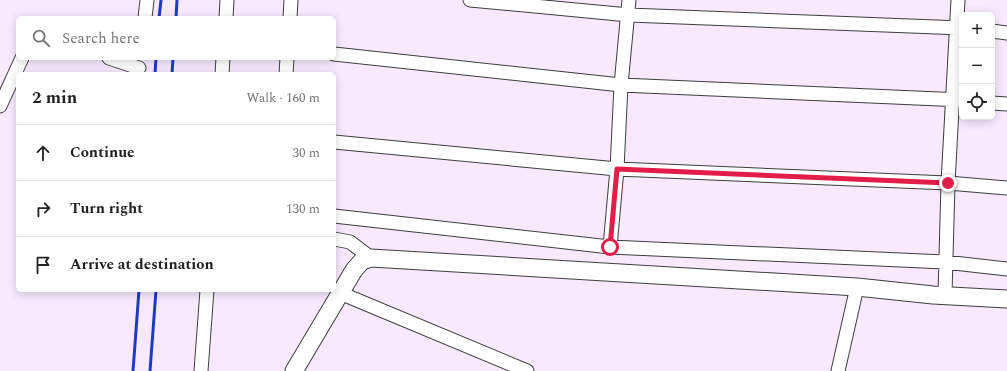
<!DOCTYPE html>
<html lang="en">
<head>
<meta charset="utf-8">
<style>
	:root { --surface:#fff; --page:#f6f6f6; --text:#222; --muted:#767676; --line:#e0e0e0 }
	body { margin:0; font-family:Spectral,serif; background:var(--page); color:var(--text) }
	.controls { position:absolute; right:12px; top:12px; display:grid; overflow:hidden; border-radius:6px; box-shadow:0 2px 10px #0003 }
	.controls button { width:36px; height:36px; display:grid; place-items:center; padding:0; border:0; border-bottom:1px solid var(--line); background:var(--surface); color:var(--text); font:20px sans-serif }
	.stop { position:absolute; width:12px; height:12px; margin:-9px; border:3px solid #e11d48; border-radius:50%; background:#fff }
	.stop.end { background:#e11d48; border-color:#fff; box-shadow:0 1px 4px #0008 }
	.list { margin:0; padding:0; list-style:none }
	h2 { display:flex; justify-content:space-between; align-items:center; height:52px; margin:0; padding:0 16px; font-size:17px }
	h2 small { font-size:13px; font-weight:400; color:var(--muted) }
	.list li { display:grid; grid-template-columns:26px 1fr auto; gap:12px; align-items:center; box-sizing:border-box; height:56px; padding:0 16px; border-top:1px solid var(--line) }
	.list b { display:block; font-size:15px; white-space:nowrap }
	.list em { font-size:13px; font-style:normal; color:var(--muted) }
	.icon { flex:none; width:22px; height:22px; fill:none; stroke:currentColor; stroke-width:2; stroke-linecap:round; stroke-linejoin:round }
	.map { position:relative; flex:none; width:1007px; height:371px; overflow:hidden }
	.search { position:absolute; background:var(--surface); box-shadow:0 2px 10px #0003; left:16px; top:16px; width:320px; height:44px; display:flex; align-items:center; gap:10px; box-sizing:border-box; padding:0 14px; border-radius:6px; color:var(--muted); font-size:15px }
	.panel { position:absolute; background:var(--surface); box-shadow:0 2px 10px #0003; left:16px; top:72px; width:320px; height:220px; border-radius:6px }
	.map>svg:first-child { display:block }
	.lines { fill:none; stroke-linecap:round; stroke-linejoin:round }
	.minor-casing { stroke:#3e3e3e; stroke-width:15 }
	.tertiary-casing { stroke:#3e3e3e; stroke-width:19 }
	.minor { stroke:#fff; stroke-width:13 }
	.tertiary { stroke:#fff; stroke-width:17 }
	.rail { stroke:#1e3bc0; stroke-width:3 }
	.route { stroke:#e11d48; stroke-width:5 }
</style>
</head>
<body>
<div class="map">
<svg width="1007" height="371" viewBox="0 0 1007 371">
	<rect width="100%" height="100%" fill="#f8e9ff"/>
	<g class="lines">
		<!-- minor casing -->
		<g class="minor-casing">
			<path id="minor" d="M470 0 629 15 962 28
				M145 18 147 0
				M226 18 227 0
				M290 18 291 0
				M992 31 1007 33
				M334 54 621 85 962 100
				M109 58 139 68
				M222 74 223 58
				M286 74 287 58
				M992 103 1007 104
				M0 106 22 58
				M334 142 617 169 948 183 1007 188
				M334 216 610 247 945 262 1007 269
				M334 239 350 242 371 258
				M610 247 617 169 621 85 629 0
				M340 293 527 371
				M945 295 948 183 958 0
				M201 371 207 290
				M838 371 857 287"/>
		</g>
		<!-- tertiary casing -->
		<g class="tertiary-casing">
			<path id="tertiary" d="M294 371 354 270 362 261 371 258 857 287 933 295 1007 299"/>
		</g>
		<!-- minor -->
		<use href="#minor" class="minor"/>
		<!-- tertiary -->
		<use href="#tertiary" class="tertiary"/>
		<!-- rail -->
		<path class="rail" d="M159 18 161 0
			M176 18 177 0
			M155 74 156 58
			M172 74 173 58
			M133 371 139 290
			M150 371 156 290"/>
	</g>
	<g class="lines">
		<!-- route -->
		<path class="route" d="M610 247 617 169 948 183"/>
	</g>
</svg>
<div class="controls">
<button>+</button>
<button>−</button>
<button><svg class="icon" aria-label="locate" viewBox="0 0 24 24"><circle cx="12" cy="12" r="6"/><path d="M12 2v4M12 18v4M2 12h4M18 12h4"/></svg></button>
</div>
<div class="stop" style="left:610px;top:247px"></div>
<div class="stop end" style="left:948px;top:183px"></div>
<div class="search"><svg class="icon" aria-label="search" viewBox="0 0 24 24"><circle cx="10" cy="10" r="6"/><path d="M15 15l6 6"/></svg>Search here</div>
<section class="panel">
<h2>2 min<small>Walk · 160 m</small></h2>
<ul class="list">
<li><svg class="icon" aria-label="ahead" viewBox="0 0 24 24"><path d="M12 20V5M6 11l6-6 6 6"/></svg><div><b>Continue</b></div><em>30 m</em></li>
<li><svg class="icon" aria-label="right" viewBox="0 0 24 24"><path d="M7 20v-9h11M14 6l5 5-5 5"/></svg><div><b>Turn right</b></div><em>130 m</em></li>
<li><svg class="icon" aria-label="arrive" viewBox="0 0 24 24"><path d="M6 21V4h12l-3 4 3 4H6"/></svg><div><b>Arrive at destination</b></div></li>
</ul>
</section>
</div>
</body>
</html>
